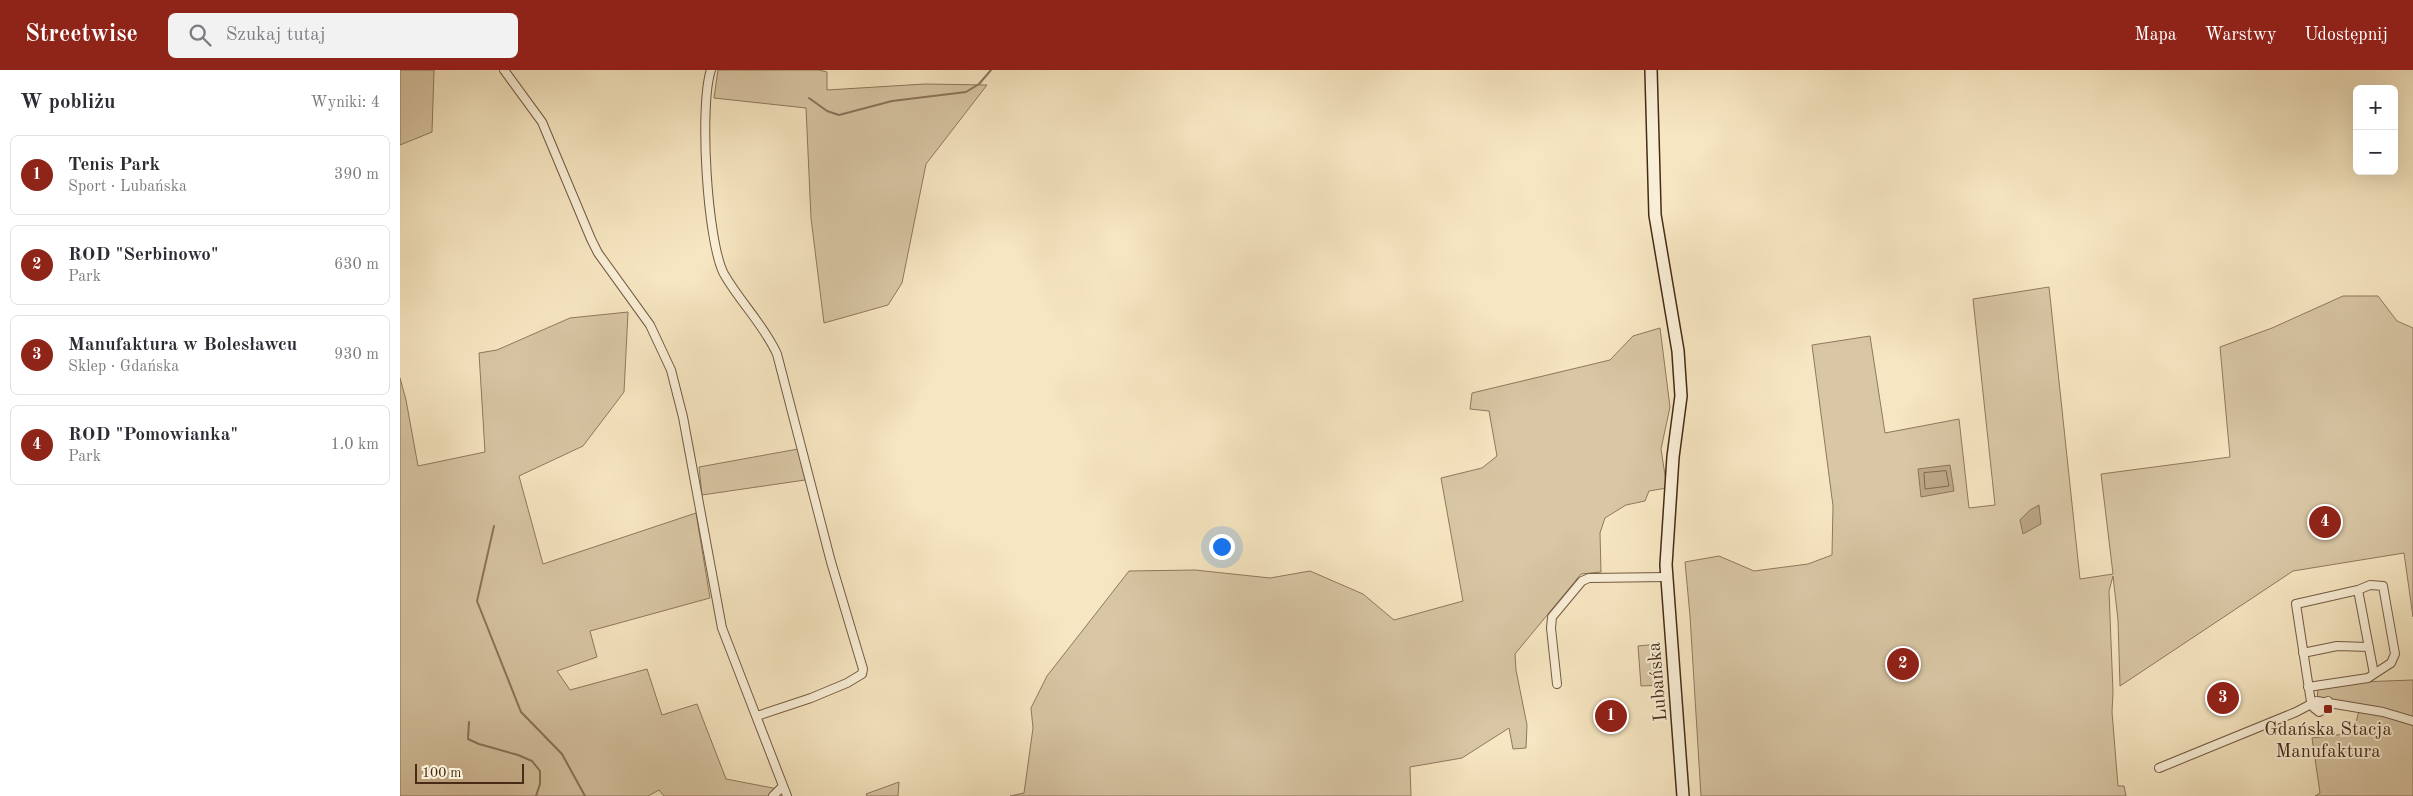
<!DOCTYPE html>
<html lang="pl">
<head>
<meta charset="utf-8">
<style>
	:root { --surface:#fff; --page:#f2f2f3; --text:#2b2b33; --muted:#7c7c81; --line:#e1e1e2; --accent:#8f2418 }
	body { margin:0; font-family:"Old Standard TT",serif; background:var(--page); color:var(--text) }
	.controls { position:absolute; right:15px; top:15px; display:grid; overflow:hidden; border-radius:8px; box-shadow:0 5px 20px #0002 }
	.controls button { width:45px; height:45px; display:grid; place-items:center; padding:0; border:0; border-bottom:1px solid var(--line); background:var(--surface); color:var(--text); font:25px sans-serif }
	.scale { position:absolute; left:15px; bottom:12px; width:109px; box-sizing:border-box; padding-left:5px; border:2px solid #482a16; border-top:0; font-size:14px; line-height:18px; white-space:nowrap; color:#482a16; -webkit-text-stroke:4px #f9efd7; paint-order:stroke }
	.you { position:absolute; left:821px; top:476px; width:18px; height:18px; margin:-12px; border:4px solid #fff; border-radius:50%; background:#1a73e8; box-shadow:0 0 0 8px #1a73e833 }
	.badge { display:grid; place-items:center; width:32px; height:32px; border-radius:50%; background:var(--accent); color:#fff; font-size:16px; font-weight:700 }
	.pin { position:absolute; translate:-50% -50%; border:2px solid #fff; box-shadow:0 1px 5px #0006 }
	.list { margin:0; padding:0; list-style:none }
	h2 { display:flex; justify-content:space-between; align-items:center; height:65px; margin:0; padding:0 20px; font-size:21px }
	h2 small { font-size:16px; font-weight:400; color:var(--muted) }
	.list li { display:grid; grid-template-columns:32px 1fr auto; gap:15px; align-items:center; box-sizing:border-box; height:80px; margin:0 10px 10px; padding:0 10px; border:1px solid var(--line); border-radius:8px }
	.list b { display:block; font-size:19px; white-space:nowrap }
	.list p { margin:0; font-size:16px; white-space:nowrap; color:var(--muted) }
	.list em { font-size:16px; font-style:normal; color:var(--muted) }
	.icon { flex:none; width:28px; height:28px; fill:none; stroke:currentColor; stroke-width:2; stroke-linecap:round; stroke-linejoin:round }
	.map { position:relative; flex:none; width:2013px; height:726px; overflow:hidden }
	header { display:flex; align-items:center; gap:30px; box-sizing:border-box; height:70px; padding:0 25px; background:var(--accent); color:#fff }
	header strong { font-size:24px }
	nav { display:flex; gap:28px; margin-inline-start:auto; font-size:18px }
	.search { width:350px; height:45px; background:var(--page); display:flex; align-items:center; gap:12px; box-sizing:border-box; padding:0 18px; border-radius:8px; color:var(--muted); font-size:19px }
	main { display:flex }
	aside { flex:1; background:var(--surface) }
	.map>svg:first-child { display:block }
	.green { fill:#d8c6a4; stroke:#90785d }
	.water { fill:#bba687; stroke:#8d745a }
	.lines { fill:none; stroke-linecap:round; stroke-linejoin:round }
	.shore { stroke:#82684e; stroke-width:1 }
	.stream { stroke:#8d745a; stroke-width:2 }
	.street-casing { stroke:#745941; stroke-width:10 }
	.secondary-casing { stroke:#482a16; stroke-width:14 }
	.street { stroke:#f9efd7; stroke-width:8 }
	.secondary { stroke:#f9efd7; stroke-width:11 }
	.poi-dot { fill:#8f2418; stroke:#f9efd7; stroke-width:2 }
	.labels { text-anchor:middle; stroke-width:4; stroke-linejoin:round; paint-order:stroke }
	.street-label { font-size:19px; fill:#482a16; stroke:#f9efd7 }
	.poi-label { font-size:19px; fill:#482a16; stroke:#f9efd7 }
</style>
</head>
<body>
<header>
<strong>Streetwise</strong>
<div class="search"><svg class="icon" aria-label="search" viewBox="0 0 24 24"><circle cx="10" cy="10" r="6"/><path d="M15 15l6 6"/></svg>Szukaj tutaj</div>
<nav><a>Mapa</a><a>Warstwy</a><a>Udostępnij</a></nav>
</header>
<main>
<aside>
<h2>W pobliżu<small>Wyniki: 4</small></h2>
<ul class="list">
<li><span class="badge">1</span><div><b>Tenis Park</b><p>Sport · Lubańska</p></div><em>390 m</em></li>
<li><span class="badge">2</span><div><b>ROD &quot;Serbinowo&quot;</b><p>Park</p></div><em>630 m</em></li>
<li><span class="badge">3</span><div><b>Manufaktura w Bolesławcu</b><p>Sklep · Gdańska</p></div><em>930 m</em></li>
<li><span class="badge">4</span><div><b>ROD &quot;Pomowianka&quot;</b><p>Park</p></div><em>1.0 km</em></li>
</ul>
</aside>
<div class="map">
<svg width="2013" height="726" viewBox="0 0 2013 726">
	<rect width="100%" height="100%" fill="#f6e6c1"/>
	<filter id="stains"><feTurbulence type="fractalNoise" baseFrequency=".004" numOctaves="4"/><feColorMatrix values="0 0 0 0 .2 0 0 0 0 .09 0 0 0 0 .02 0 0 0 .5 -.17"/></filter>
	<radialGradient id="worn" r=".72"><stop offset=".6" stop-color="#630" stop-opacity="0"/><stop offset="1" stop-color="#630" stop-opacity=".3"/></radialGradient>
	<!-- green -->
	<path class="green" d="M0 0H34L32 62 0 75Z
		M318 0H419L427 2V20L525 14 587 15 526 94 502 213 488 235 424 253 411 148 406 38 314 28Z
		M1649 217 1680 509 1713 504 1701 404 1830 387 1820 277 1872 258 1943 226H1978L1997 251 2013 258V547L2004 483 1893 501 1720 616 1718 550 1713 506 1709 521 1713 622 1712 642 1718 716H1724L1726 726H1301L1290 546 1285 492 1319 486 1354 501 1408 494 1432 485 1433 436 1412 275 1470 266 1485 363 1559 349 1569 438 1595 435 1573 229Z
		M228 242 224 322 183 376 119 406 143 494 296 443 310 528 190 561 197 587 157 601 170 620 247 599 262 645 297 634 326 709 378 719 372 726H264L259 720 248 726H0V308L6 330 18 396 85 382 79 283 97 280 170 248Z
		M1260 258 1270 337 1261 379 1267 418 1249 421 1245 431 1226 435 1205 448 1200 463 1201 502 1181 504 1115 584 1116 600 1127 655 1126 678 1113 679 1109 658 1062 688 1010 697 1011 726H610L624 723 633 658 631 638 647 606 729 501 795 500 870 508 910 501 963 524 994 550 1063 531 1041 408 1082 398 1097 386 1089 341 1070 339 1072 323 1210 290 1233 266Z
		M398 379 405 410 302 425 299 397Z
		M1259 574 1263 615 1241 616 1238 576Z
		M2013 610V726H1915L1920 723 1912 668 1953 663 1959 641 1917 631 1918 618 1958 612Z
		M499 712 498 726H467L466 724Z"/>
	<!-- water -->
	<path class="water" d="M1550 395 1554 421 1521 427 1518 399Z
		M1639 435 1641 454 1623 464 1620 450 1630 440Z"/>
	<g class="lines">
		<!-- shore -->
		<path class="shore" d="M1546 401 1549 416 1525 419 1524 403Z"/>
		<!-- stream -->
		<path class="stream" d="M409 28 427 41 439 45 492 31 566 22 579 14 591 0
			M94 456 77 531 121 642 162 684 185 726
			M69 652 68 669 79 674 118 685 132 691 140 701V714L136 726"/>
		<!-- street casing -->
		<g class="street-casing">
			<path id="street" d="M104 0 142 52 191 169 198 183 250 255 271 300 283 347 322 558 387 726
				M311 0C299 35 307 172 324 204 340 232 364 255 377 284L431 492 463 599 462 604 447 613 411 628 357 646
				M1958 520 1970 515 1983 516 1995 584 1991 593 1974 604
				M1903 583 1937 576 1969 577
				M1157 614 1151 558 1152 547 1182 511 1189 508 1267 507
				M1908 617 1968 608 1974 604 1958 520 1896 534 1911 632
				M1917 631 1914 638 1919 642 1923 640V634L1928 631
				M1759 698 1896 642 1917 631 1983 642 2013 651
				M373 726 383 716"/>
		</g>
		<!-- secondary casing -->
		<g class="secondary-casing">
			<path id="secondary" d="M1251 0 1255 145 1278 281 1281 326 1273 387 1266 495 1283 726"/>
		</g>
		<!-- street -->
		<use href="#street" class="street"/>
		<!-- secondary -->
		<use href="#secondary" class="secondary"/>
	</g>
	<!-- markers -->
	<rect class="poi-dot" x="1923" y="634" width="10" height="10" rx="2.5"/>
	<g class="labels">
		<!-- street labels -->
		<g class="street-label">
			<text transform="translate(1256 612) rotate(-95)" y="7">Lubańska</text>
		</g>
		<!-- poi labels -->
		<g class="poi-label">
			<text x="1928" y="665">Gdańska Stacja<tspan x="1928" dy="22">Manufaktura</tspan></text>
		</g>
	</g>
	<rect width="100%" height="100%" filter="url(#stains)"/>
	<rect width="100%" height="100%" fill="url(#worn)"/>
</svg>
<div class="controls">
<button>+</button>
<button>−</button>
</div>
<div class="scale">100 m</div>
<div class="you"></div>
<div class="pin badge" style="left:1211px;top:646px">1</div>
<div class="pin badge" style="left:1503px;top:594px">2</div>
<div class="pin badge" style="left:1823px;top:628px">3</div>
<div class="pin badge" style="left:1925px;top:452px">4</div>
</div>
</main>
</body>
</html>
